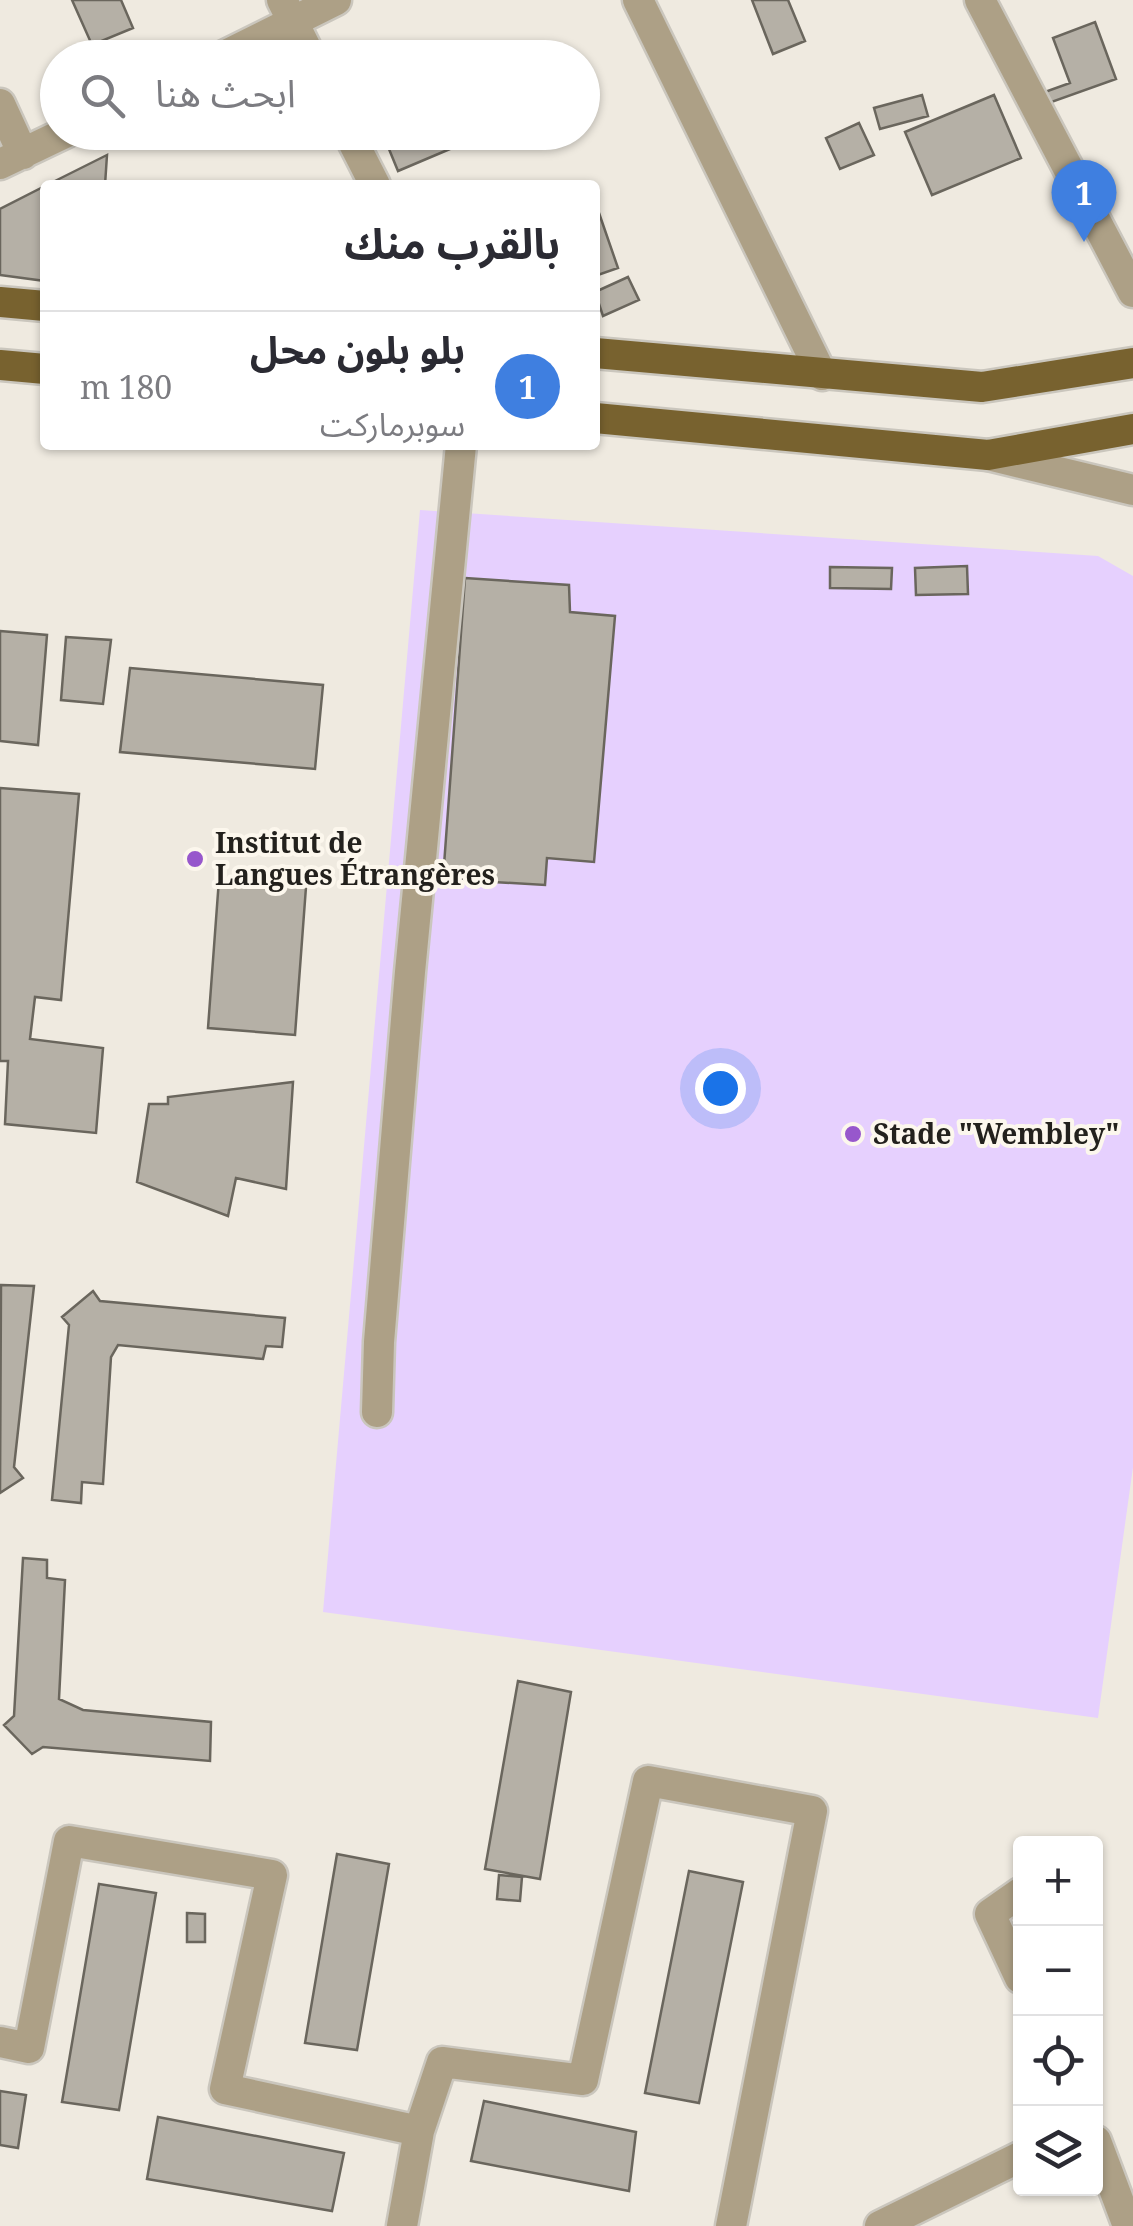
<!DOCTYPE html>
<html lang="ar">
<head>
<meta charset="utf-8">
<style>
	:root { --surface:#fff; --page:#f7f7f7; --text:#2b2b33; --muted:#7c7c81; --line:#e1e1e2; --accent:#0f766e }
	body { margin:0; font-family:"Noto Serif","Noto Sans Arabic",serif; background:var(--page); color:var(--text); direction:rtl }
	.controls { position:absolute; right:30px; bottom:30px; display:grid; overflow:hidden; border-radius:10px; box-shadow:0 2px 8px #0004 }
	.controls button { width:90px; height:90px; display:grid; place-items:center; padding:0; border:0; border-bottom:2px solid var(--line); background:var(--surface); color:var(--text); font:50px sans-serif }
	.you { position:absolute; left:720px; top:1088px; width:35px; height:35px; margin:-25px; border:8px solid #fff; border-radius:50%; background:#1a73e8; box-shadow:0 0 0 15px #1a73e833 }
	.badge { display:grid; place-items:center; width:65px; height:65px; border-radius:50%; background:var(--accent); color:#fff; font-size:32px; font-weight:700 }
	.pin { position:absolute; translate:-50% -82px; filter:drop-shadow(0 2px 5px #0008) }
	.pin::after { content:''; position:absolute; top:52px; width:35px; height:30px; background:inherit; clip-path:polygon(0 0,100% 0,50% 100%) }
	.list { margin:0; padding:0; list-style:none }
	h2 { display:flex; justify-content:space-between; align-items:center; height:130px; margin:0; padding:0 40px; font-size:42px }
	h2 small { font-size:32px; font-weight:400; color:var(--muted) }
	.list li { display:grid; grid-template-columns:65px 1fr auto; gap:30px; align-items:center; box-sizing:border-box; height:140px; padding:0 40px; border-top:2px solid var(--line) }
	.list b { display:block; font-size:38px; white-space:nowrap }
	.list p { margin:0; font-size:32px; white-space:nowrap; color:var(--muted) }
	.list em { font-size:32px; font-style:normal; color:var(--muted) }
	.icon { flex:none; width:55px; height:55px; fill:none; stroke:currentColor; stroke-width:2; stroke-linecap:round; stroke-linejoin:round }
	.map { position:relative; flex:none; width:1133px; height:2226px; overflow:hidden; direction:ltr }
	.search { position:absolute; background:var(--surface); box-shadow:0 2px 8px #0004; left:40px; top:40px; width:560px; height:110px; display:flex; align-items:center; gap:25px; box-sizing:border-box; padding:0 35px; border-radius:55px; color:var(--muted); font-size:38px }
	.panel { position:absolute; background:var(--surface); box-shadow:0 2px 8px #0004; left:40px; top:180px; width:560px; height:270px; border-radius:10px; direction:rtl }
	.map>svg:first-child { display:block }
	.green { fill:#e6d0fe }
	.building { fill:#b5b0a6; stroke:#6a665d; stroke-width:2.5 }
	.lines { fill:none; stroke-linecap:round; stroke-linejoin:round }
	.minor-casing { stroke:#cac6bd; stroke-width:35 }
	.major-casing { stroke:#cac6bd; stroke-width:35 }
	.minor { stroke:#ada086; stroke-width:30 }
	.major { stroke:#78622f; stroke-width:30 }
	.poi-dot { fill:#9757cc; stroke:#fcf7ed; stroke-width:4 }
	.labels { text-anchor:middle; stroke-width:8; stroke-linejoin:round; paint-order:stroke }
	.poi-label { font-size:28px; font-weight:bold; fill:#23211d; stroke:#fcf7ed; text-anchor:start }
</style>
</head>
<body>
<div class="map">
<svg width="1133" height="2226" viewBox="0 0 1133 2226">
	<rect width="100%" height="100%" fill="#efeae0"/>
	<!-- green -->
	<path class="green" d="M420 510 1098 556 1133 576V1467L1098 1718 323 1612Z"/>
	<!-- building -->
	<path class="building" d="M72 0H121L133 28 92 45Z
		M752 0H788L805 41 773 54Z
		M1095 22 1116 79 1046 104 1042 93 1070 83 1053 38Z
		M286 40 294 58H250Z
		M403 46 409 58H380Z
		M922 95 928 116 880 129 874 108Z
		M994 95 1021 158 932 195 905 132Z
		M859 123 874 155 840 169 826 138Z
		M382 132H451L457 146 398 171Z
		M107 155 105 185H47Z
		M45 186V281L0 275V209Z
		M599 213 618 268 595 276V214Z
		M628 277 639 300 603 316 595 292Z
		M967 566 968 594 916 595 915 568Z
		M830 567 892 568 891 589 830 588Z
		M465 578 569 585 570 612 615 616 594 862 547 858 545 885 443 879Z
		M0 631 47 635 38 745 0 741Z
		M66 637 111 640 103 704 61 700Z
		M130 668 323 685 315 769 120 752Z
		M0 788 79 794 61 1000 35 997 30 1039 103 1048 96 1133 5 1124 8 1061H0Z
		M219 879 306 887 295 1035 208 1028Z
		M293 1082 286 1189 236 1178 228 1216 137 1182 149 1104H168V1097Z
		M1 1285 34 1286 14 1467 23 1478 0 1493Z
		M93 1291 100 1301 285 1318 282 1347 266 1346 263 1359 118 1345 111 1357 103 1484 82 1482 81 1503 52 1500 69 1325 62 1317Z
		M23 1558 47 1560V1578L65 1580 59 1699 83 1710 211 1722 210 1761 43 1747 32 1754 4 1725 14 1716Z
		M518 1681 571 1692 540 1879 485 1869Z
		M337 1854 389 1864 357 2050 305 2043Z
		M689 1871 743 1882 699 2103 645 2093Z
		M499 1875 522 1877 520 1901 497 1899Z
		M99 1884 156 1893 119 2110 62 2102Z
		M187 1913 205 1914V1942H187Z
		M0 2091 26 2095 18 2148 0 2145Z
		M484 2101 636 2132 629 2191 471 2161Z
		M158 2117 344 2153 332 2211 147 2179Z"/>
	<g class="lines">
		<!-- minor casing -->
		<g class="minor-casing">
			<path id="minor" d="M282 0 311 58
				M638 0 822 375
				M980 0 1133 292
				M220 58 336 0
				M0 104 23 154
				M348 132 375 185
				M0 164 67 132
				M988 455 1133 490
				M377 1412 379 1342 410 972 461 445
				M1020 1893 990 1914 1020 1978
				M0 2042 29 2048 69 1841 272 1875 225 2089 419 2131
				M1096 2141 1128 2226
				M402 2226 419 2131 442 2062 583 2080 648 1781 812 1811 731 2226
				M880 2226 1020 2157"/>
		</g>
		<!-- major casing -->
		<g class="major-casing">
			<path id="major" d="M0 302 45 306
				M595 353 982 387 1133 363
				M0 365 45 369
				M595 418 988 455 1133 429"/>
		</g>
		<!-- minor -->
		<use href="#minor" class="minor"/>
		<!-- major -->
		<use href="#major" class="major"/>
	</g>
	<!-- markers -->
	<g class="poi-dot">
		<circle cx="195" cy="859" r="10"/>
		<circle cx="853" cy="1134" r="10"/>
	</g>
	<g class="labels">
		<!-- poi labels -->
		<g class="poi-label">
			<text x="215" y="853">Institut de<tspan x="215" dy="32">Langues Étrangères</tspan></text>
			<text x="873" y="1144">Stade "Wembley"</text>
		</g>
	</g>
</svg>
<div class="controls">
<button>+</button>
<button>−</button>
<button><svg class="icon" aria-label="locate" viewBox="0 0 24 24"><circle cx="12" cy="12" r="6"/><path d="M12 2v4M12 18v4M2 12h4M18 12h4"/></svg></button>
<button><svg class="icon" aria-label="layers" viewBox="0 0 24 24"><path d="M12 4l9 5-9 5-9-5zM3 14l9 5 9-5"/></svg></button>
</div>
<div class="you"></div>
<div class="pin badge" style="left:1084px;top:242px;background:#3f7fe0">1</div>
<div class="search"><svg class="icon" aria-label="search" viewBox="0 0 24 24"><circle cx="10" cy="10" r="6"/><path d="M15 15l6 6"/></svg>ابحث هنا</div>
<section class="panel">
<h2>بالقرب منك<small></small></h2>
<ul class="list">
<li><span class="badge" style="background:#3f7fe0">1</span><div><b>بلو بلون محل</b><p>سوبرماركت</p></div><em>180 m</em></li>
</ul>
</section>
</div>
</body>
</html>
